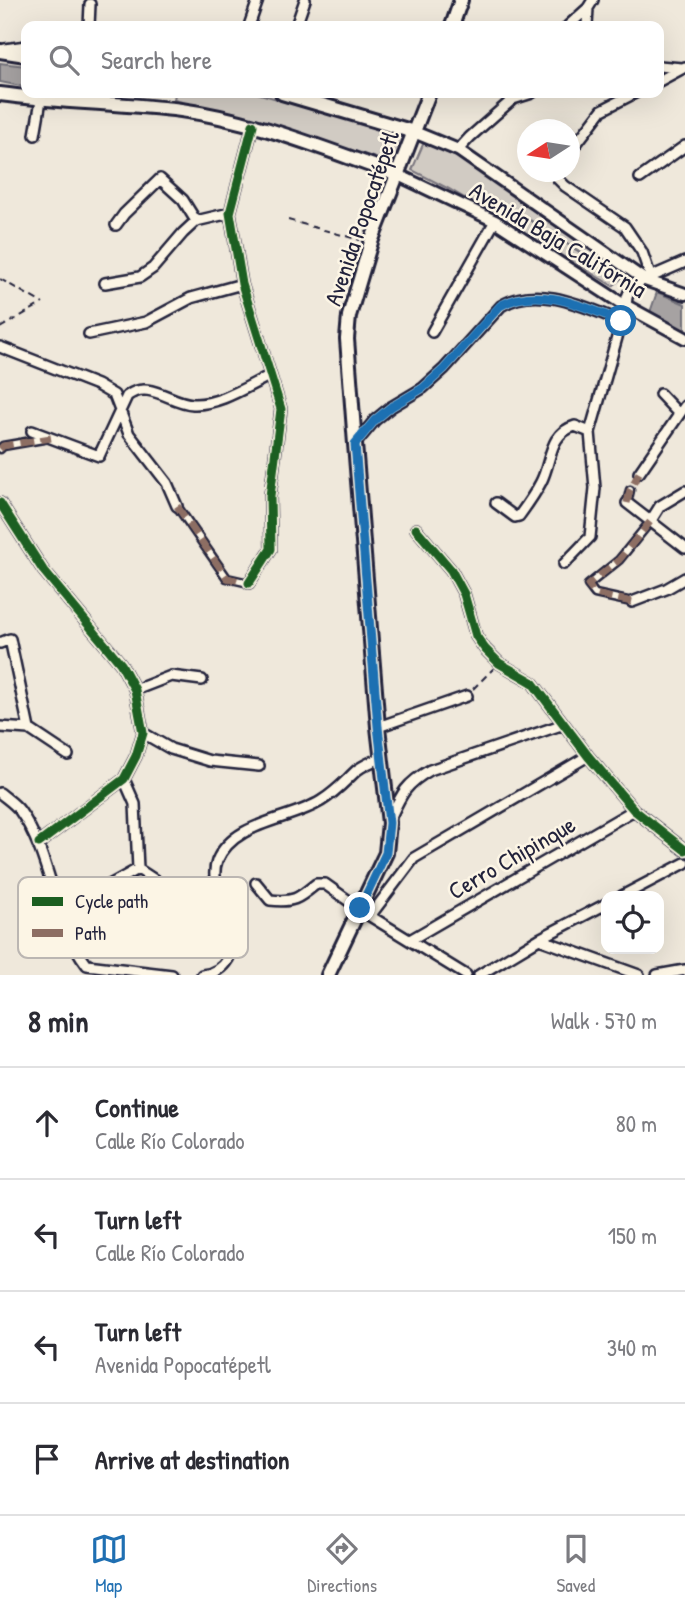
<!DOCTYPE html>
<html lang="en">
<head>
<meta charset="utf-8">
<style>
	:root { --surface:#fff; --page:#f2f2f3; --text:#2b2b33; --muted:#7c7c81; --line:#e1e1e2; --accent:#1f6fb2 }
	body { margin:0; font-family:"Patrick Hand",sans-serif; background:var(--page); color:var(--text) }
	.controls { position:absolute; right:21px; bottom:21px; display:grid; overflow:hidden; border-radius:14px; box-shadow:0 7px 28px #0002 }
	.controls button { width:63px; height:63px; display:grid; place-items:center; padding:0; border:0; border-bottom:2px solid var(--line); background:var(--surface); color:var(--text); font:35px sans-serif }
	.compass { position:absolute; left:517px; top:119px; width:63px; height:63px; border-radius:50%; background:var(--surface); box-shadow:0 7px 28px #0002; rotate:258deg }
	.stop { position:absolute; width:21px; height:21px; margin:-16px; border:5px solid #1f6fb2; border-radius:50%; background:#fff }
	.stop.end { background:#1f6fb2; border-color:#fff; box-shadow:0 2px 7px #0008 }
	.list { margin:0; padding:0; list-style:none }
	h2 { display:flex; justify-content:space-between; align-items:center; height:91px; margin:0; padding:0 28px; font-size:30px }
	h2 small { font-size:23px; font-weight:400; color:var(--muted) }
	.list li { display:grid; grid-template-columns:46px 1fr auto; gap:21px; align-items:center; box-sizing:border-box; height:112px; padding:0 28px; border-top:2px solid var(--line) }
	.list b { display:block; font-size:26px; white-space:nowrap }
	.list p { margin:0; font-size:23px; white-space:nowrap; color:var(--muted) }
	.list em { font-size:23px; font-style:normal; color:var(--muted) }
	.icon { flex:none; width:38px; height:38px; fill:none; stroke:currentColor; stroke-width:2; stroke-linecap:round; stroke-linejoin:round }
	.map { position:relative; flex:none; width:685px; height:975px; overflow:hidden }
	.search { position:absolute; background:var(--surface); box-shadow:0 7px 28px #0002; left:21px; right:21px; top:21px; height:77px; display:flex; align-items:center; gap:18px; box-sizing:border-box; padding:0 24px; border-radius:14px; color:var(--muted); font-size:26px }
	.sheet { height:539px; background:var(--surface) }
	nav { display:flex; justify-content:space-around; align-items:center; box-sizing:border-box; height:98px; border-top:2px solid var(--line); background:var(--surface); font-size:19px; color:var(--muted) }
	nav a { display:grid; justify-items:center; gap:4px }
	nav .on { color:var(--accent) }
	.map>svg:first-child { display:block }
	.green { fill:#d1cbc3; stroke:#7a767f; stroke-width:2 }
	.water { fill:#a6a2a2; stroke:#716f79; stroke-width:2 }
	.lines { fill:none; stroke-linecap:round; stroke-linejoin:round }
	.stream { stroke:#716f79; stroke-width:2.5 }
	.pedestrian-tunnel { stroke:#c6c0bb; stroke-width:6; stroke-dasharray:6 3; stroke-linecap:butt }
	.pedestrian-casing { stroke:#22223b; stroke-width:11 }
	.minor-casing { stroke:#22223b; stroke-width:14 }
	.tertiary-casing { stroke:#22223b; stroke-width:16 }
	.secondary-casing { stroke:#22223b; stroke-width:18 }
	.path { stroke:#22223b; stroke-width:2; stroke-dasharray:7 5; stroke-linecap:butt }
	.pedestrian { stroke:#fcf5e5; stroke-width:6 }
	.minor { stroke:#fcf5e5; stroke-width:9 }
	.tertiary { stroke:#fcf5e5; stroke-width:10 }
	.secondary { stroke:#fcf5e5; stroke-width:12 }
	.quiet { stroke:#8d6e63; stroke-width:7; stroke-dasharray:14 7; stroke-linecap:butt }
	.cycleway-casing { stroke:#fcf5e5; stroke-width:13 }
	.cycleway { stroke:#1b5e20; stroke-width:9 }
	.route { stroke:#1f6fb2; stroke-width:9 }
	.labels { text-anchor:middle; stroke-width:5; stroke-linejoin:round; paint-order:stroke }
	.street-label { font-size:24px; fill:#22223b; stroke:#fcf5e5 }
	.key { fill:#fcf5e5; stroke:#bbb6b2; stroke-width:2 }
	.key-label { font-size:19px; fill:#22223b }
</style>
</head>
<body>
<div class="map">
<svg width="685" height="975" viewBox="0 0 685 975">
	<rect width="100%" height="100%" fill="#efe8db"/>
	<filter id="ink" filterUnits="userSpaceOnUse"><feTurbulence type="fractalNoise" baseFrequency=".0143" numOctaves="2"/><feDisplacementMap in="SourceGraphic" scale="14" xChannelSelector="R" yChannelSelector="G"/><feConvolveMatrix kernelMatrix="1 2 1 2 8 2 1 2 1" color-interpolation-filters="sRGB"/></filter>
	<g filter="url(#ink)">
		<!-- green -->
		<path class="green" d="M175 93H257L365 125 403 133 406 138 399 160 390 164 247 119 174 100Z
			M424 142 459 158 627 273 613 286 449 189 412 170Z"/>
		<!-- water -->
		<path class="water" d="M0 63 26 66V87L0 82Z
			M657 292 685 304V330L648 318Z"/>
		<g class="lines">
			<!-- stream -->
			<path class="stream" d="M517 212 580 252"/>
			<!-- pedestrian-tunnel -->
			<path class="pedestrian-tunnel" d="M630 490 635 481"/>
			<!-- pedestrian casing -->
			<g class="pedestrian-casing">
				<path id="pedestrian" d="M0 449 3 446 49 438
					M627 503 630 490
					M177 506 227 578 249 583
					M632 602 595 594 588 585 619 560 650 522"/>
			</g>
			<!-- minor casing -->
			<g class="minor-casing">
				<path id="minor" d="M89 26 90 4
					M249 26 258 0
					M296 26 305 0
					M568 26 588 8
					M587 26 588 8 593 0
					M5 49 26 46
					M659 66 682 68
					M659 81 685 67
					M35 135 41 100
					M458 150 470 137 513 99 532 93
					M570 152 602 110 635 93
					M558 172V179L565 186 625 227 642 252 651 278
					M640 178 685 146
					M116 225 124 214 160 179 183 200 196 221
					M105 283 140 277 153 268 183 233 196 221 230 213
					M432 332 495 221
					M89 334 146 322 191 298 242 284
					M0 347 97 385 114 395 129 434 167 483 177 506
					M660 394 679 414
					M32 431 99 456 127 396C149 379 170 403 193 404 219 405 246 387 269 376
					M355 444 375 420 391 407 423 388 444 369 501 306C538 283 585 307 621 321
					M639 473 685 406
					M0 503 43 570 121 664 135 690 143 733 136 756 124 779 39 843
					M496 503 515 517 519 516C527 505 535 494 541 482 552 461 548 434 575 426L590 432
					M627 503 685 548
					M650 522 660 506 685 491
					M416 529 451 570 464 594 476 636 485 649 499 663 532 682 588 756 634 810 685 850
					M564 564 590 537 595 488 590 432 626 306 627 297 632 285 685 262
					M249 583 271 549 270 496 281 409 242 284 230 213 253 125
					M632 602 666 589 685 578
					M0 643 10 639 29 729
					M135 690 171 676 202 680
					M0 727 29 729 68 755
					M378 727 467 696
					M143 733 171 749 210 761 259 766
					M124 779 135 804 138 869 161 884 181 917
					M0 793C7 799 15 804 20 811 53 858 52 919 87 965L172 975
					M389 821C401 795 404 785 430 770L564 724
					M256 883 270 900C294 903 299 898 316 884H325L370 916 466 975
					M622 896 685 863
					M97 898 104 888 138 869
					M370 916 414 858 588 756
					M539 939 639 975
					M410 940 634 810
					M202 975C214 974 222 969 228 959 247 923 205 893 217 861 234 821 289 821 321 801 337 791 344 782 357 770 364 765 373 761 381 758
					M479 975 539 939 606 904
					M657 975 685 970"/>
			</g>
			<!-- tertiary casing -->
			<g class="tertiary-casing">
				<path id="tertiary" d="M414 132 458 150 645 280 685 294
					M396 174 495 221 621 303 685 338"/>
			</g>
			<!-- secondary casing -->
			<g class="secondary-casing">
				<path id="secondary" d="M452 26 461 0
					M0 51 26 55
					M282 93 414 132
					M0 94C60 102 121 103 181 110 255 120 326 150 396 174
					M328 975 386 853 389 823 378 727 355 444 347 339 349 316 371 242 429 93"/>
			</g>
			<!-- path -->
			<path class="path" d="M288 220 360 240
				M0 279 42 303
				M0 328 43 303
				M473 689 494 668"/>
			<!-- pedestrian -->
			<use href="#pedestrian" class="pedestrian"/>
			<!-- minor -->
			<use href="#minor" class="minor"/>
			<!-- tertiary -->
			<use href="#tertiary" class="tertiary"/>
			<!-- secondary -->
			<use href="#secondary" class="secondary"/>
			<!-- quiet -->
			<path class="quiet" d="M0 449 3 446 51 438
				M627 503 630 490 639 473
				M177 506 227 578 249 583
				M632 602 595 594 588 585 619 560 650 522"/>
			<!-- cycleway casing -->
			<g class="cycleway-casing">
				<path id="cycleway" d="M0 503 43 570 121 664 135 690 143 733 136 756 124 779 39 843
					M416 529 451 570 464 594 476 636 485 649 499 663 532 682 588 756 634 810 685 850
					M249 583 271 549 270 496 281 409 242 284 230 213 253 125"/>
			</g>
			<!-- cycleway -->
			<use href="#cycleway" class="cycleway"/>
		</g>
	</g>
	<g class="lines" filter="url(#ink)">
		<!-- route -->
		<path class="route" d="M360 908 386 853 389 823 378 727 355 444 375 420 391 407 423 388 444 369 500 306C538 284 585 307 621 321"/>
	</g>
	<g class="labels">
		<!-- street labels -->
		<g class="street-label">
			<text transform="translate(362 218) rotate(-71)" y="8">Avenida Popocatépetl</text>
			<text transform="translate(558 240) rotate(31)" y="8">Avenida Baja California</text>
			<text transform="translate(512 858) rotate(-30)" y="8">Cerro Chipinque</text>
		</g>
	</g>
	<!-- legend -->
	<rect x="18" y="877" width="230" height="81" rx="10" class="key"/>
	<rect x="32" y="897" width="31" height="9" fill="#1b5e20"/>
	<rect x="32" y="929" width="31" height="8" fill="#8d6e63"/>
	<g class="key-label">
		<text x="75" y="908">Cycle path</text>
		<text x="75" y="940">Path</text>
	</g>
</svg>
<div class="controls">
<button><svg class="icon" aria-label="locate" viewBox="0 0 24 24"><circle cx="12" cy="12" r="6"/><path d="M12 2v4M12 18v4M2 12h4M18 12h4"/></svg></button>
</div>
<svg class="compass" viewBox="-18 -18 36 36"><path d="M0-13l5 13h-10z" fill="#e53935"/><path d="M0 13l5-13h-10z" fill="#7c7c81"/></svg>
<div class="stop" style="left:621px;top:321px"></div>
<div class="stop end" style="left:360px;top:908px"></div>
<div class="search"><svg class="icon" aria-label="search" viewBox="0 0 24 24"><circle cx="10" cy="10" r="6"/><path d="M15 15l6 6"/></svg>Search here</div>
</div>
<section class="sheet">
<h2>8 min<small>Walk · 570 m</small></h2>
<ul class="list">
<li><svg class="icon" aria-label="ahead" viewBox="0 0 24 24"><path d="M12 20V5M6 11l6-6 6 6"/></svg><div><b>Continue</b><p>Calle Río Colorado</p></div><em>80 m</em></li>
<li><svg class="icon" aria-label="left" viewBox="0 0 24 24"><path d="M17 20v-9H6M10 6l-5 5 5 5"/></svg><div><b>Turn left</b><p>Calle Río Colorado</p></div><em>150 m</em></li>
<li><svg class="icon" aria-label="left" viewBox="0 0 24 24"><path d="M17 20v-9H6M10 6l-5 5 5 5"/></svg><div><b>Turn left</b><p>Avenida Popocatépetl</p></div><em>340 m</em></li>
<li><svg class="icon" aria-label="arrive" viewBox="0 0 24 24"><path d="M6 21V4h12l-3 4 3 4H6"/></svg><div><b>Arrive at destination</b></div></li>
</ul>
</section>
<nav>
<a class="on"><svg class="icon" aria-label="map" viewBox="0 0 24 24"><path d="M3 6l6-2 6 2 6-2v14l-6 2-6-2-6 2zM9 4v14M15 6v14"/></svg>Map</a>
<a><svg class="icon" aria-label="directions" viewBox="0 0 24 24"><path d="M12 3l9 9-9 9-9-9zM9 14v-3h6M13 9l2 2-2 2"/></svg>Directions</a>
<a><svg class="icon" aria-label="saved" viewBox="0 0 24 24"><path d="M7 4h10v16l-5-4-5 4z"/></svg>Saved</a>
</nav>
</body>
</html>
